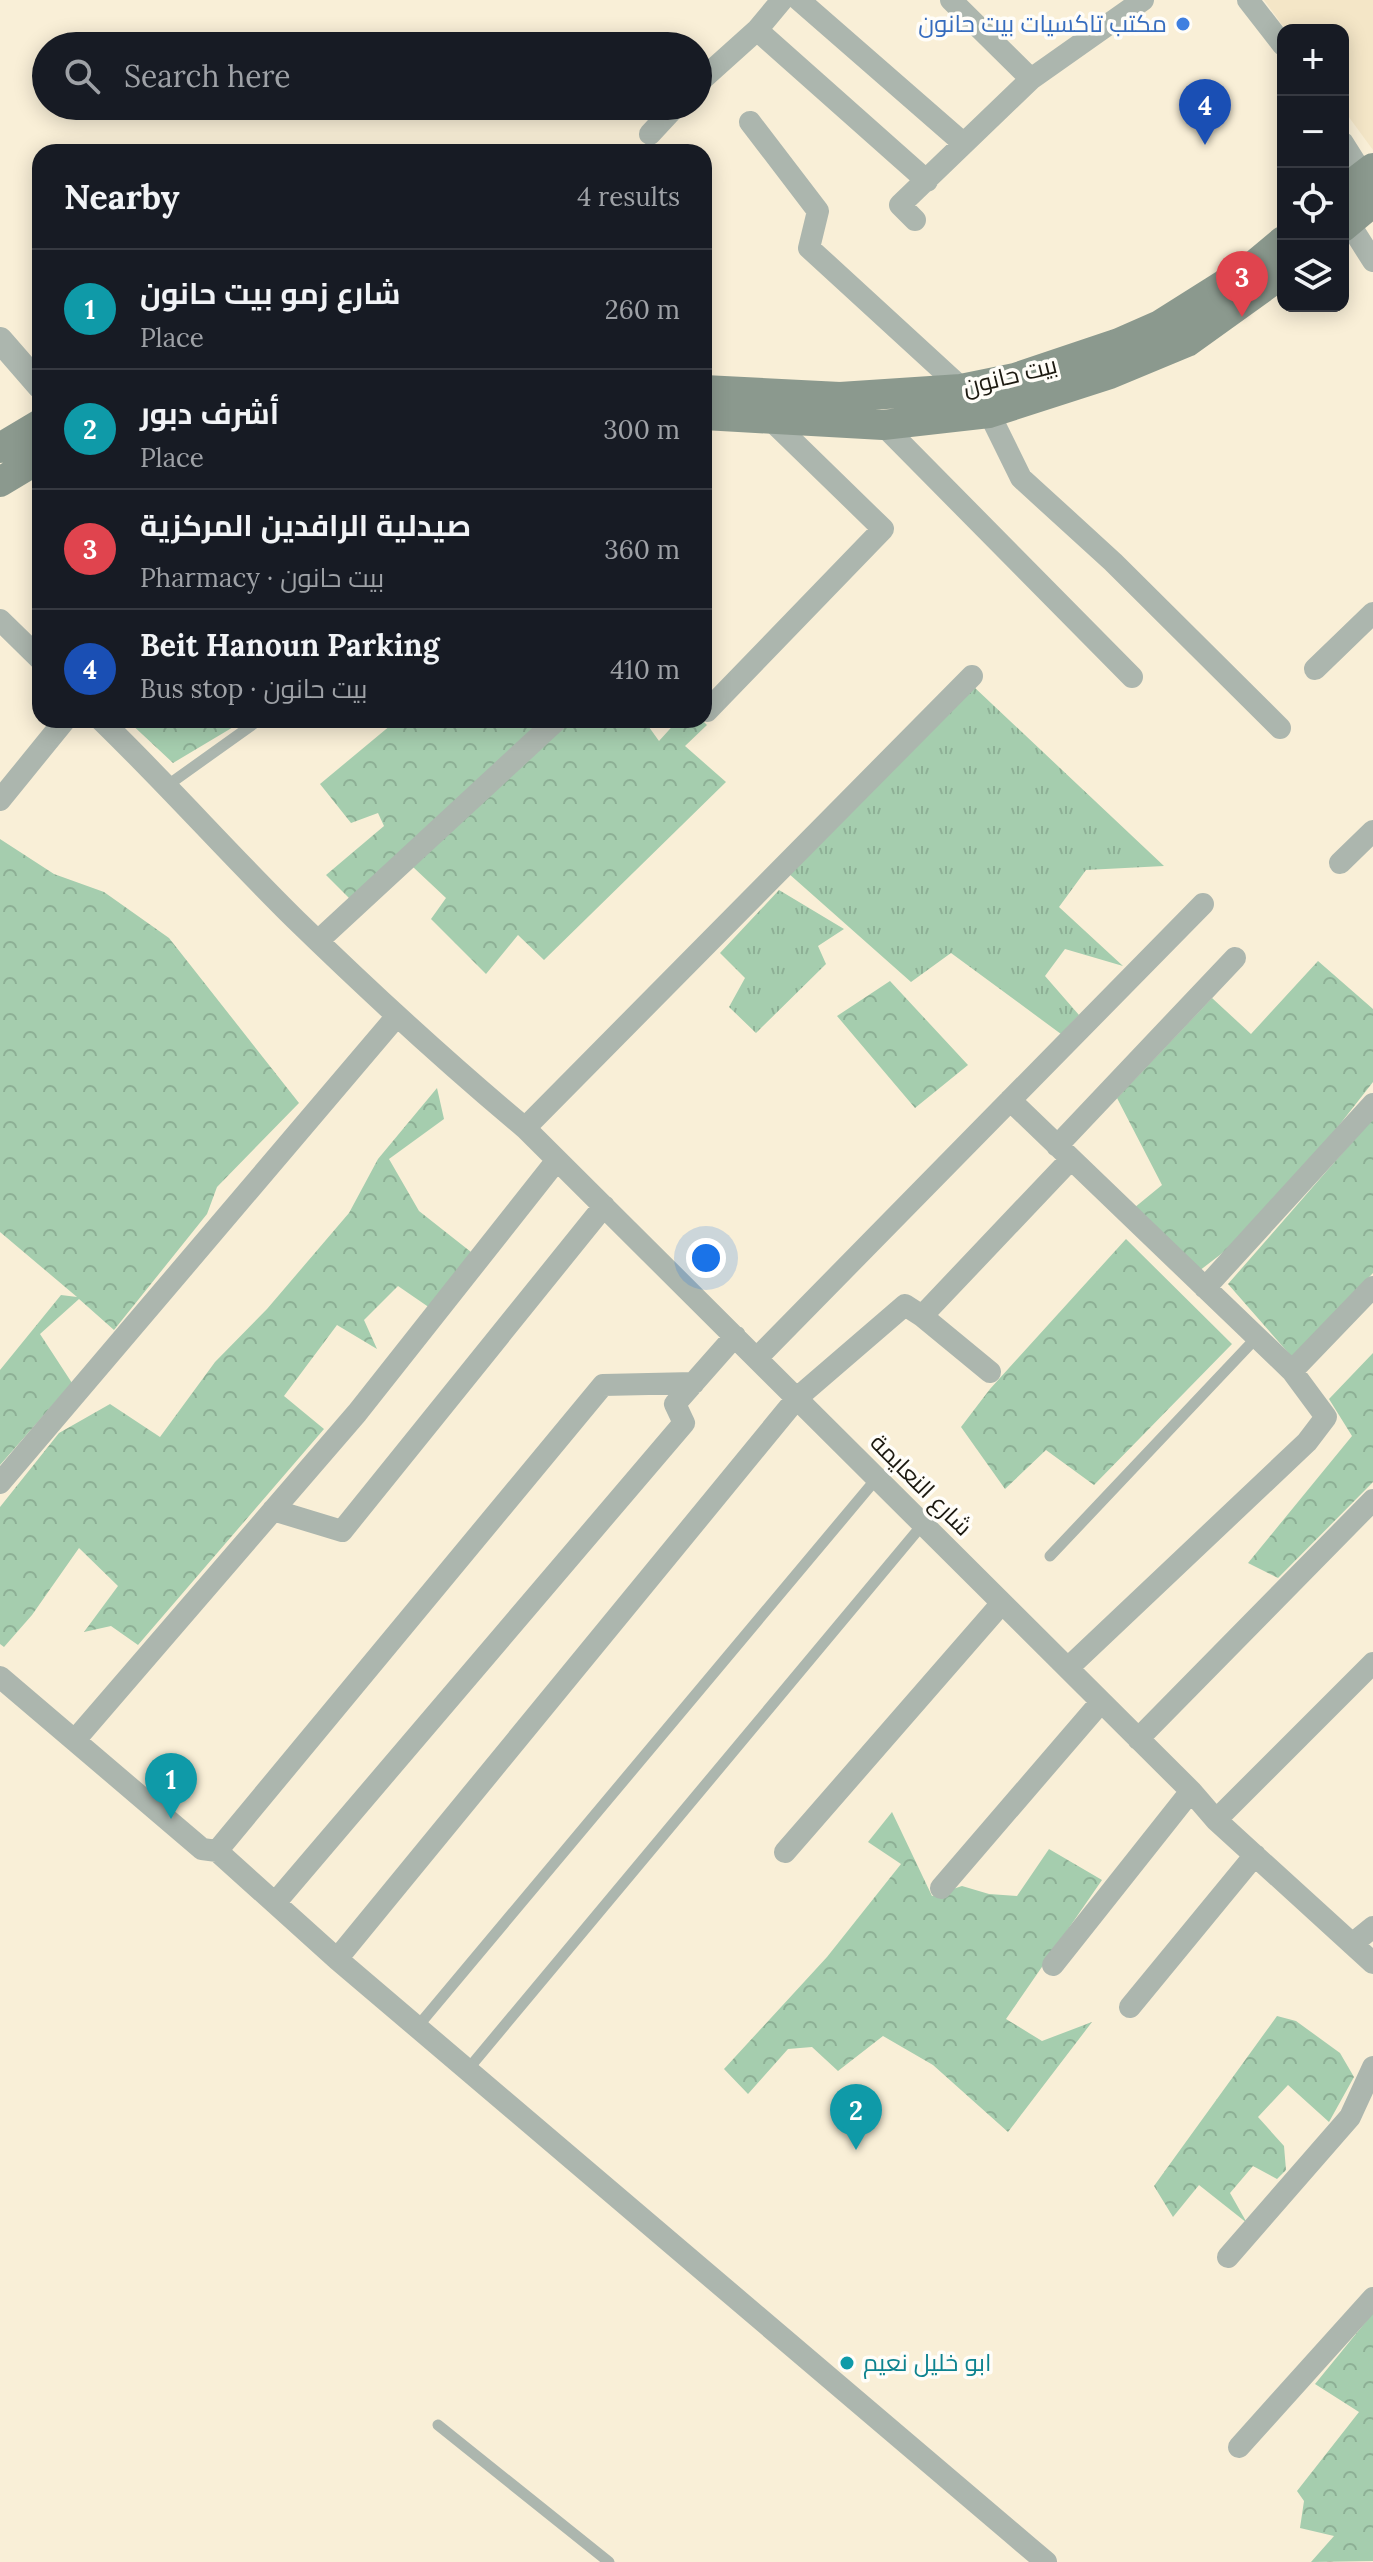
<!DOCTYPE html>
<html lang="en">
<head>
<meta charset="utf-8">
<style>
	:root { --surface:#171b24; --page:#242831; --text:#f1f3f6; --muted:#9ea1a6; --line:#363941; --accent:#ce95bb }
	body { margin:0; font-family:Lora,Cairo,serif; background:var(--page); color:var(--text) }
	.controls { position:absolute; right:24px; top:24px; display:grid; overflow:hidden; border-radius:16px; box-shadow:0 4px 20px #0003 }
	.controls button { width:72px; height:72px; display:grid; place-items:center; padding:0; border:0; border-bottom:2px solid var(--line); background:var(--surface); color:var(--text); font:40px sans-serif }
	.you { position:absolute; left:706px; top:1258px; width:28px; height:28px; margin:-20px; border:6px solid #fff; border-radius:50%; background:#1a73e8; box-shadow:0 0 0 12px #1a73e833 }
	.badge { display:grid; place-items:center; width:52px; height:52px; border-radius:50%; background:var(--accent); color:#fff; font-size:26px; font-weight:700 }
	.pin { position:absolute; translate:-50% -66px; filter:drop-shadow(0 2px 4px #0008) }
	.pin::after { content:''; position:absolute; top:42px; width:28px; height:24px; background:inherit; clip-path:polygon(0 0,100% 0,50% 100%) }
	.list { margin:0; padding:0; list-style:none }
	h2 { display:flex; justify-content:space-between; align-items:center; height:104px; margin:0; padding:0 32px; font-size:34px }
	h2 small { font-size:26px; font-weight:400; color:var(--muted) }
	.list li { display:grid; grid-template-columns:52px 1fr auto; gap:24px; align-items:center; box-sizing:border-box; height:120px; padding:0 32px; border-top:2px solid var(--line) }
	.list b { display:block; font-size:30px; white-space:nowrap }
	.list p { margin:0; font-size:26px; white-space:nowrap; color:var(--muted) }
	.list em { font-size:26px; font-style:normal; color:var(--muted) }
	.icon { flex:none; width:44px; height:44px; fill:none; stroke:currentColor; stroke-width:2; stroke-linecap:round; stroke-linejoin:round }
	.map { position:relative; flex:none; width:1373px; height:2562px; overflow:hidden }
	.search { position:absolute; background:var(--surface); box-shadow:0 4px 20px #0003; left:32px; top:32px; width:680px; height:88px; display:flex; align-items:center; gap:20px; box-sizing:border-box; padding:0 28px; border-radius:44px; color:var(--muted); font-size:30px }
	.panel { position:absolute; background:var(--surface); box-shadow:0 4px 20px #0003; left:32px; top:144px; width:680px; height:584px; border-radius:24px }
	.map>svg:first-child { display:block }
	.built { fill:#f4e6c7 }
	.grass { fill:url(#grass-tufts) }
	.forest { fill:url(#forest-crowns) }
	.lines { fill:none; stroke-linecap:round; stroke-linejoin:round }
	.service { stroke:#acb6ae; stroke-width:11 }
	.minor { stroke:#acb6ae; stroke-width:22 }
	.tertiary { stroke:#acb6ae; stroke-width:26 }
	.secondary { stroke:#8b998e; stroke-width:30 }
	.shop-dot { fill:#3f7fe0; stroke:#fffdf8; stroke-width:3 }
	.culture-dot { fill:#0f9aa8; stroke:#fffdf8; stroke-width:3 }
	.labels { text-anchor:middle; stroke-width:7; stroke-linejoin:round; paint-order:stroke }
	.shop-label { font-size:24px; fill:#366cbe; stroke:#fffdf8; text-anchor:end }
	.street-label { font-size:24px; fill:#1c1910; stroke:#fffdf8 }
	.culture-label { font-size:24px; fill:#0d838f; stroke:#fffdf8; text-anchor:start }
</style>
</head>
<body>
<div class="map">
<svg width="1373" height="2562" viewBox="0 0 1373 2562">
	<defs>
		<pattern id="grass-tufts" width="24" height="20" patternUnits="userSpaceOnUse" patternTransform="scale(2)"><rect width="24" height="20" fill="#a5cdae"/><path d="M3 7l-1-3M5 7V3M7 7l1-3M15 17l-1-3M17 17v-4M19 17l1-3" fill="none" stroke="#8daf95"/></pattern>
		<pattern id="forest-crowns" width="20" height="18" patternUnits="userSpaceOnUse" patternTransform="scale(2)"><rect width="20" height="18" fill="#a5cdae"/><path d="M2 6a3 3 0 1 1 6 0M12 15a3 3 0 1 1 6 0" fill="none" stroke="#8daf95"/></pattern>
	</defs>
	<rect width="100%" height="100%" fill="#f9efd7"/>
	<!-- built -->
	<path class="built" d="M1264 0H1373V150L1343 109V30H1286Z"/>
	<!-- grass -->
	<path class="grass" d="M974 687 1164 866 1086 870 1059 907 1123 966 1065 949 1045 976 1079 1015 1061 1034 951 953 911 982 788 873Z
		M779 890 844 929 818 946 826 964 756 1033 729 1007 745 978 720 953Z"/>
	<!-- forest -->
	<path class="forest" d="M127 720H245L173 763Z
		M397 720H644L659 741 678 720H702L707 725 685 746 726 782 544 960 518 935 486 974 431 919 446 898 413 867 360 909 326 875 384 826 378 813 351 823 320 784Z
		M0 839 54 874 104 892 169 938 299 1103 217 1187 207 1214 114 1330 79 1299 40 1334 72 1383 0 1465V1370L61 1295 77 1297 0 1232Z
		M1318 961 1373 1009V1082L1326 1142 1225 1251 1199 1271 1134 1208 1162 1185 1117 1098 1212 998 1251 1034Z
		M890 981 968 1065 915 1108 837 1016Z
		M437 1088 444 1119 389 1159 419 1211 471 1252 430 1308 398 1286 364 1320 377 1349 337 1325 284 1396 324 1429 138 1645 111 1626 84 1632 118 1586 79 1548 32 1615 4 1647 0 1644V1507L59 1433 110 1404 160 1437 215 1362 267 1309 349 1213 378 1159Z
		M1373 1118V1273L1292 1357 1228 1284Z
		M1126 1239 1232 1344 1094 1485 1046 1450 1005 1489 961 1427 990 1389Z
		M1373 1353V1482L1278 1578 1248 1563 1352 1436 1329 1399Z
		M892 1812 932 1896 962 1886 989 1894 1017 1896 1049 1849 1102 1880 1006 2019 1042 2041 1092 2022 1008 2132 933 2065 883 2036 838 2071 812 2047 788 2049 748 2094 724 2069 827 1957 901 1864 868 1842Z
		M1277 2016 1296 2021 1340 2053 1354 2077 1329 2122 1288 2085 1258 2117 1284 2146 1286 2170 1277 2179 1253 2166 1230 2193 1247 2223 1199 2185 1173 2217 1154 2186Z
		M1373 2313V2561L1311 2562 1334 2536 1300 2528 1304 2501 1297 2491 1359 2412 1315 2384Z"/>
	<g class="lines">
		<!-- service -->
		<path class="service" d="M168 785 259 720
			M1050 1556 1257 1337
			M418 2026 877 1478
			M469 2068 923 1524
			M438 2425 609 2562"/>
		<!-- minor -->
		<path class="minor" d="M799 0 963 143
			M951 0 1031 79
			M1248 0 1283 45
			M757 30 927 181
			M698 83 757 30 782 0
			M750 122 818 211 809 248 989 413 1021 478 1113 562 1280 728
			M650 134 676 106
			M1343 143 1370 186
			M915 220 900 205 1031 79 1143 0
			M1349 223 1373 261
			M883 425 1132 677
			M0 620 40 659
			M1315 669 1373 613
			M707 711 883 529 771 420
			M101 720C168 785 230 855 296 920 370 992 446 1062 525 1128L1191 1791 1216 1820 1373 1963
			M0 800 65 720
			M1340 863 1373 831
			M318 941 557 720
			M1010 1100 1292 1371 1326 1417 1307 1442 1068 1668
			M525 1128 972 676
			M1057 1146 1235 958
			M1205 1288 1373 1104
			M922 1316 990 1372
			M757 1358 1203 904
			M1292 1371 1373 1287
			M0 1483 397 1016
			M273 1510 342 1531 604 1206
			M0 1677 202 1849 217 1851 337 1959 1046 2562
			M1138 1739 1373 1500
			M75 1740 357 1413 557 1160
			M1216 1820 1373 1663
			M217 1851 603 1385 694 1383
			M785 1852 1002 1603
			M941 1888 1101 1702
			M275 1903 684 1423 675 1404 735 1336
			M1352 1944 1373 1927
			M337 1959 797 1398 905 1305 922 1316 1071 1159
			M1053 1965 1191 1791
			M1130 2007 1255 1855
			M1228 2257 1350 2117 1373 2067
			M1239 2447 1373 2298"/>
		<!-- tertiary -->
		<path class="tertiary" d="M0 340 40 386"/>
		<!-- secondary -->
		<path class="secondary" d="M1343 191 1373 168
			M1343 227 1373 202
			M704 390 840 397 961 389 1015 378 1119 343 1160 325 1252 267 1283 241
			M704 415 883 425 989 413 1110 374 1187 342 1283 273
			M0 448 40 424
			M0 482 40 458"/>
	</g>
	<!-- markers -->
	<circle class="shop-dot" cx="1183" cy="24" r="8"/>
	<circle class="culture-dot" cx="847" cy="2363" r="8"/>
	<g class="labels">
		<!-- shop labels -->
		<g class="shop-label">
			<text x="1167" y="32">مكتب تاكسيات بيت حانون</text>
		</g>
		<!-- street labels -->
		<g class="street-label">
			<text transform="translate(1010 376) rotate(-14)" y="8">بيت حانون</text>
			<text transform="translate(921 1485) rotate(45)" y="8">شارع النعايمة</text>
		</g>
		<!-- culture labels -->
		<g class="culture-label">
			<text x="863" y="2371">ابو خليل نعيم</text>
		</g>
	</g>
</svg>
<div class="controls">
<button>+</button>
<button>−</button>
<button><svg class="icon" aria-label="locate" viewBox="0 0 24 24"><circle cx="12" cy="12" r="6"/><path d="M12 2v4M12 18v4M2 12h4M18 12h4"/></svg></button>
<button><svg class="icon" aria-label="layers" viewBox="0 0 24 24"><path d="M12 4l9 5-9 5-9-5zM3 14l9 5 9-5"/></svg></button>
</div>
<div class="you"></div>
<div class="pin badge" style="left:171px;top:1819px;background:#0f9aa8">1</div>
<div class="pin badge" style="left:856px;top:2150px;background:#0f9aa8">2</div>
<div class="pin badge" style="left:1242px;top:317px;background:#e0444e">3</div>
<div class="pin badge" style="left:1205px;top:145px;background:#1a4fb4">4</div>
<div class="search"><svg class="icon" aria-label="search" viewBox="0 0 24 24"><circle cx="10" cy="10" r="6"/><path d="M15 15l6 6"/></svg>Search here</div>
<section class="panel">
<h2>Nearby<small>4 results</small></h2>
<ul class="list">
<li><span class="badge" style="background:#0f9aa8">1</span><div><b>شارع زمو بيت حانون</b><p>Place</p></div><em>260 m</em></li>
<li><span class="badge" style="background:#0f9aa8">2</span><div><b>أشرف دبور</b><p>Place</p></div><em>300 m</em></li>
<li><span class="badge" style="background:#e0444e">3</span><div><b>صيدلية الرافدين المركزية</b><p>Pharmacy · بيت حانون</p></div><em>360 m</em></li>
<li><span class="badge" style="background:#1a4fb4">4</span><div><b>Beit Hanoun Parking</b><p>Bus stop · بيت حانون</p></div><em>410 m</em></li>
</ul>
</section>
</div>
</body>
</html>
